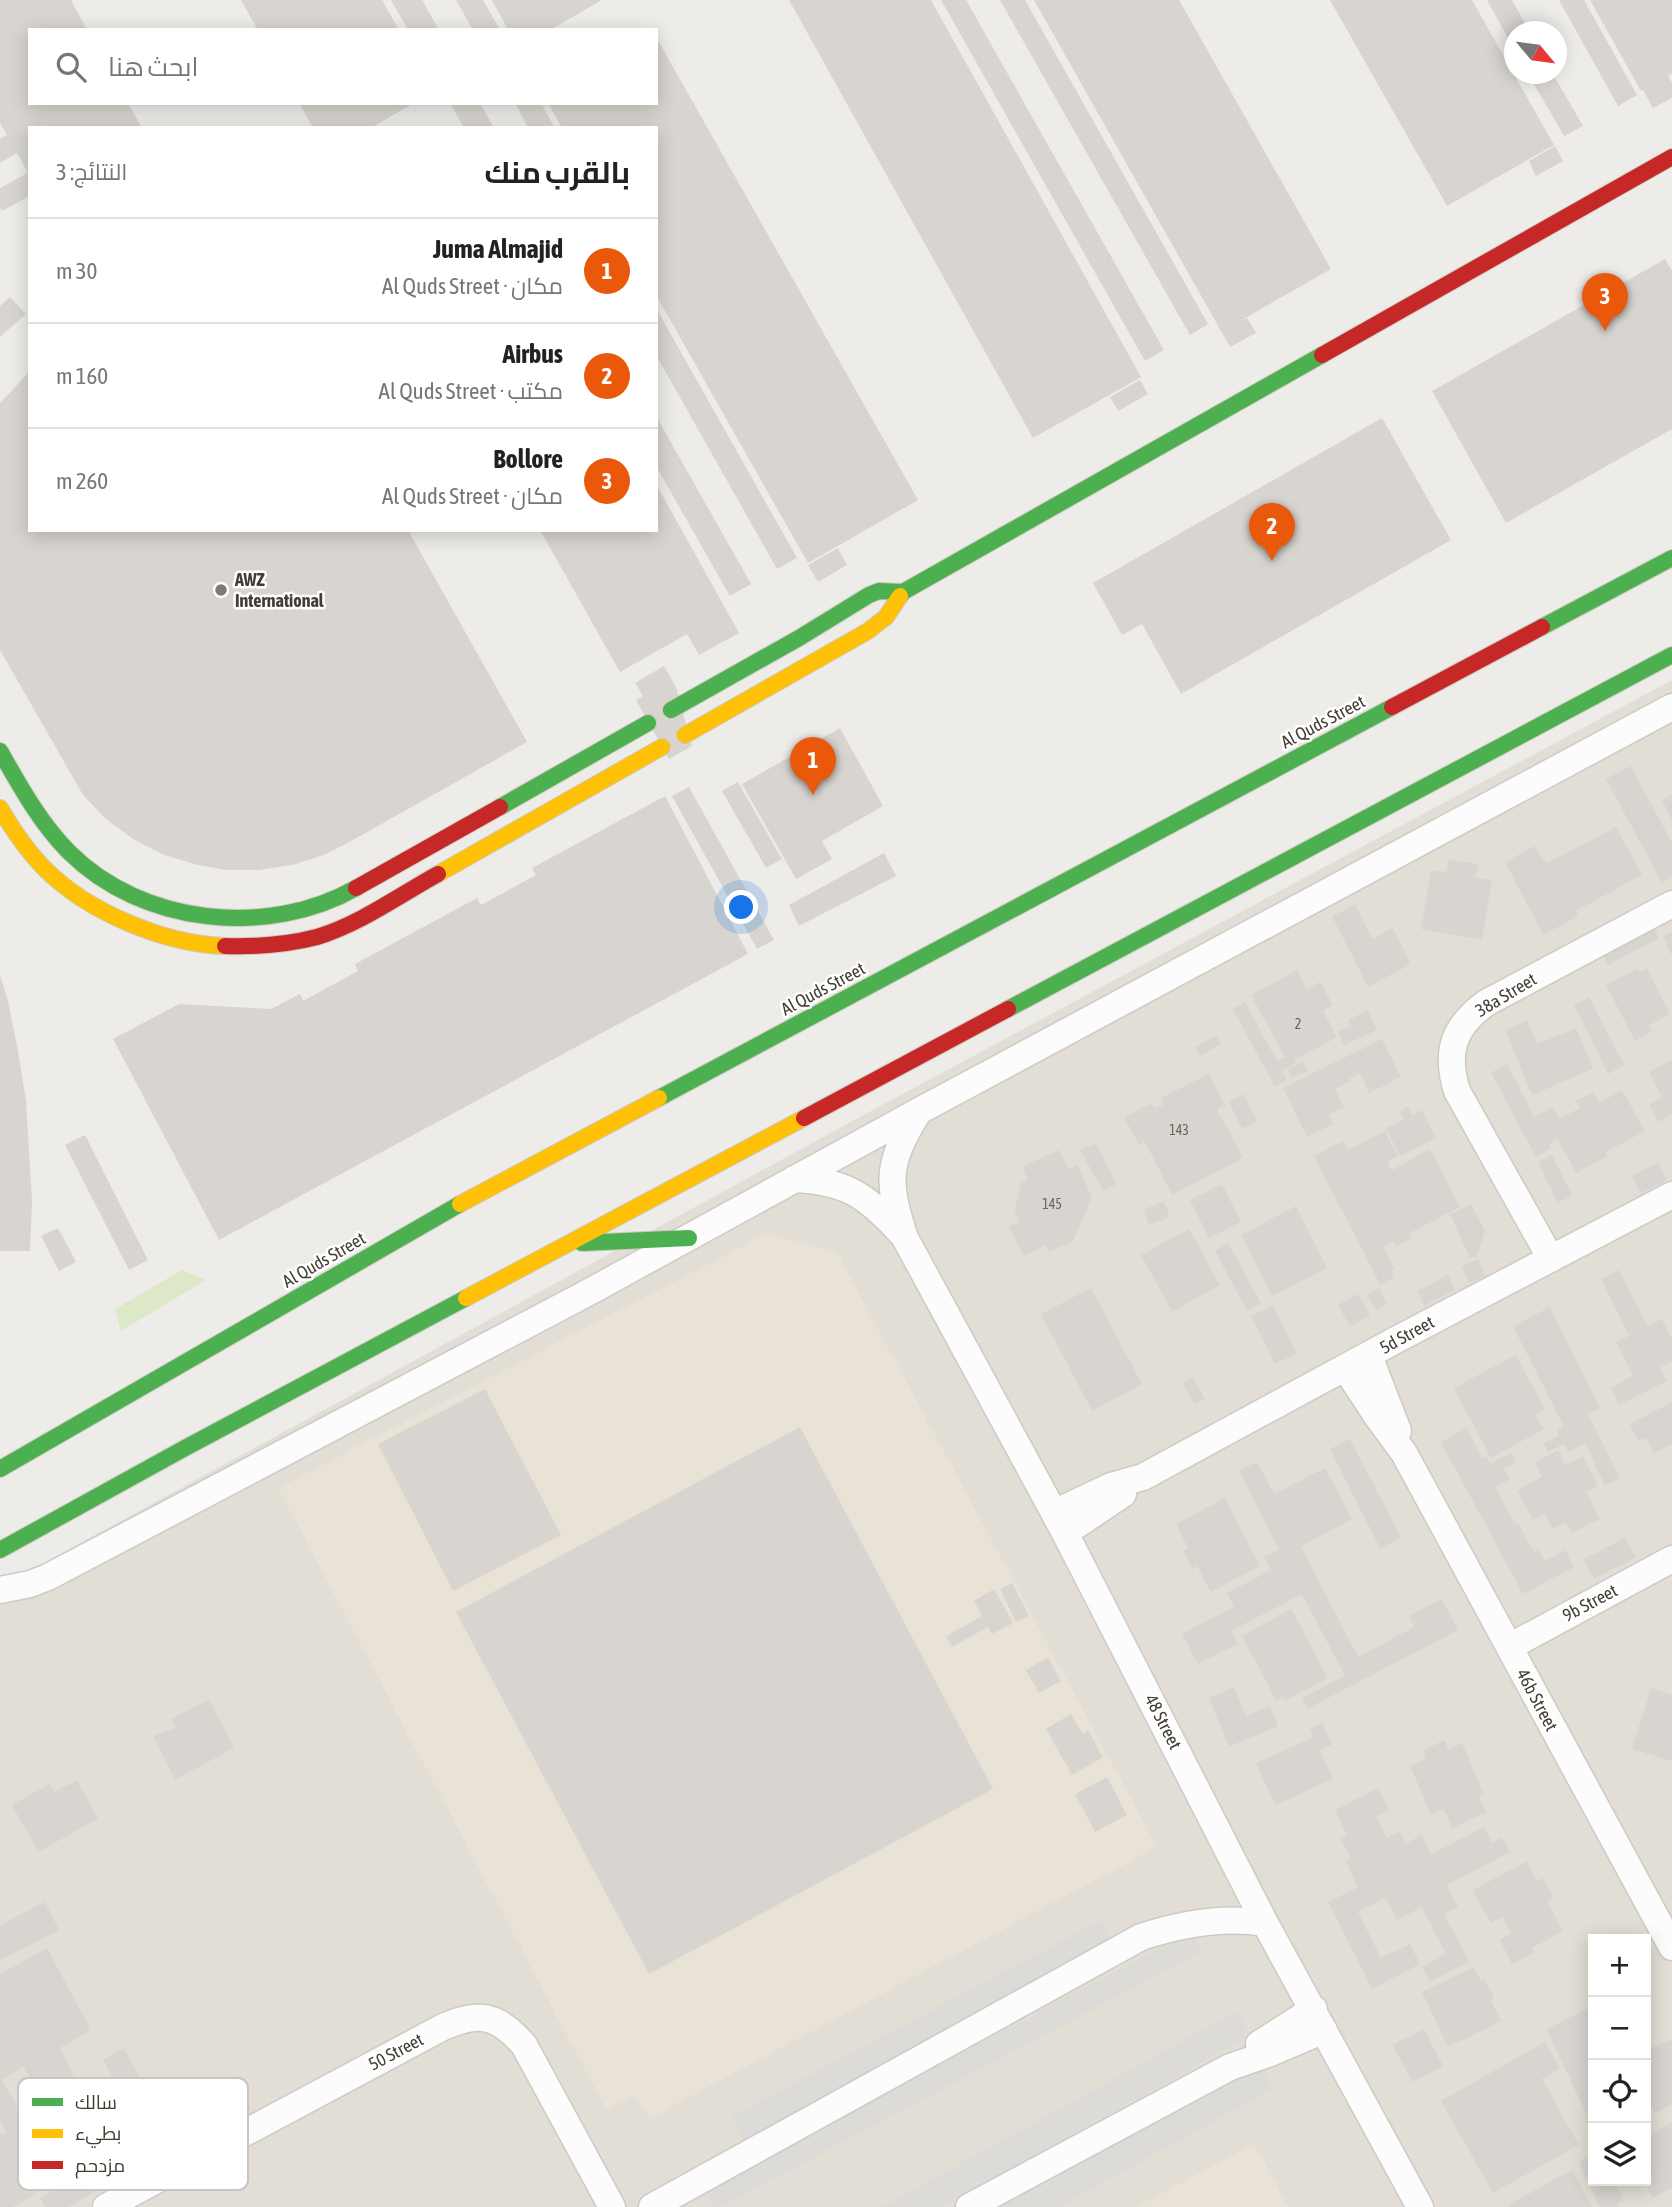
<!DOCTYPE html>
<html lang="ar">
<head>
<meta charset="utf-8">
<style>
	:root { --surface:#fff; --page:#f2f2f2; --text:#222; --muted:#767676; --line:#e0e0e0; --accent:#ea580c }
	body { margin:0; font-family:"Asap Condensed",Cairo,sans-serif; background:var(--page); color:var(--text); direction:rtl }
	.controls { position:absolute; right:21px; bottom:21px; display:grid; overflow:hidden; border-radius:0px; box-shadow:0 4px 18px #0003 }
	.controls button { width:63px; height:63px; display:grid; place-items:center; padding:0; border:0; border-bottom:2px solid var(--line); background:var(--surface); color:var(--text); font:35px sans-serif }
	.compass { position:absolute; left:1504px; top:21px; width:63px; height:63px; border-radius:50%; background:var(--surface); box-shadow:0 4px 18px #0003; rotate:119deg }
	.you { position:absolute; left:742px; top:908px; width:24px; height:24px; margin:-18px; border:5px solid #fff; border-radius:50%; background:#1a73e8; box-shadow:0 0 0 10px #1a73e833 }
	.badge { display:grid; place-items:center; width:46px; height:46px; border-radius:50%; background:var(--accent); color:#fff; font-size:23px; font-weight:700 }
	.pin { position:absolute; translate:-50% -58px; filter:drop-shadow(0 2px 4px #0008) }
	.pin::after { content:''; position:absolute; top:37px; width:24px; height:21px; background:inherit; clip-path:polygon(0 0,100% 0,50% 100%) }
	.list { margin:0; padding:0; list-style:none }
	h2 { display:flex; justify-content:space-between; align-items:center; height:91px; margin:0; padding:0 28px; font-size:30px }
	h2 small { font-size:23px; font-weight:400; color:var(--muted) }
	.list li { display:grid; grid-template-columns:46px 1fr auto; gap:21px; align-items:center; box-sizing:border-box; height:105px; padding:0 28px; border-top:2px solid var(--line) }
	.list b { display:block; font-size:26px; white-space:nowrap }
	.list p { margin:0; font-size:23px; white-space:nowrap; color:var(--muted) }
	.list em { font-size:23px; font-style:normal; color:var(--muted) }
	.icon { flex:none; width:38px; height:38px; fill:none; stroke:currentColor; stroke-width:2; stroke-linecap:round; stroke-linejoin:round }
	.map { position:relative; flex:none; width:1672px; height:2207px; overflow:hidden; direction:ltr }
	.search { position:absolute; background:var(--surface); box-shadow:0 4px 18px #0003; left:28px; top:28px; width:630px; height:77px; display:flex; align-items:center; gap:18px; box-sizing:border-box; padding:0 24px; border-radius:0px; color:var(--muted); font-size:26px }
	.panel { position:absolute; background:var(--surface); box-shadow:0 4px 18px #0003; left:28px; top:126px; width:630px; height:406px; border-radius:0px; direction:rtl }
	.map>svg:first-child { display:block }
	.residential { fill:#e2ded5; fill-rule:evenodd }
	.education { fill:#e9e3d7 }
	.green { fill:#dce8c8 }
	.parking { fill:#dddbd8 }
	.building { fill:#d8d5d0 }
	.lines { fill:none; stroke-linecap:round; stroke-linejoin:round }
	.street-casing { stroke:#cccac5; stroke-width:29 }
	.fast-casing { stroke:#cdc9bf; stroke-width:18 }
	.slow-casing { stroke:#cdc9bf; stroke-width:18 }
	.jam-casing { stroke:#cdc9bf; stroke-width:18 }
	.street { stroke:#fcfcfc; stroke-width:26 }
	.fast { stroke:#4caf50; stroke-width:16 }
	.slow { stroke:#ffc107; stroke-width:16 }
	.jam { stroke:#c62828; stroke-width:16 }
	.poi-dot { fill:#807a73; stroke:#fff; stroke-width:2.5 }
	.labels { text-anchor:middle; stroke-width:5; stroke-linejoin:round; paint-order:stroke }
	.number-label { font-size:14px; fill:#6a645c }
	.poi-label { font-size:18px; font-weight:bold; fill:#443d34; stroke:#fff; text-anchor:start }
	.street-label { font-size:18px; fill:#443d34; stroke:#fff }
	.key { fill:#fff; stroke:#c7c5c2; stroke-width:2 }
	.key-label { font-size:19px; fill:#443d34 }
</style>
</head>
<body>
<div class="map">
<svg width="1672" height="2207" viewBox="0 0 1672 2207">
	<rect width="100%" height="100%" fill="#eeece8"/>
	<!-- residential -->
	<path class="residential" d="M1672 680V2207H0V1587L845 1125ZM1593 1939H1646V2181H1593Z"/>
	<!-- education -->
	<path class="education" d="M766 1234 836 1251 1157 1847 650 2118 634 2096 606 2109 278 1488Z
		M1254 2144 1288 2207H1136Z"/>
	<!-- green -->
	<path class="green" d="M182 1270 206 1280 121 1331 115 1309Z"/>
	<!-- parking -->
	<path class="parking" d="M1101 1920 1115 1946 745 2143 731 2117Z
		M1190 1932 1201 1952 720 2207H714L705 2190Z
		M1237 2011 1250 2036 941 2207H882Z
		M1260 2064 1273 2089 1059 2207H1000Z"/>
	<!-- building -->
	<path class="building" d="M0 0H71L87 30H30V103H128L142 128H30V196L2 211 0 208V188L28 173 17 153 0 163V139L7 135 0 123Z
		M241 0H382L399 30H258Z
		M391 0H422L439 30H408Z
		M456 0H483L500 30H473Z
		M492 0H602L550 30H508Z
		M789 0H931L1141 377 1033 438Z
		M941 0H966L1164 350 1145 361Z
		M1000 0H1025L1208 324 1190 335Z
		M1034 0H1179L1331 269 1240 321 1247 318 1256 333 1230 347Z
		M1330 0H1472L1554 145 1447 206Z
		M1487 0H1512L1530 32H1514V49Z
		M1559 0H1584L1637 95 1618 106Z
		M1590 0H1672V73L1668 76 1672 83V98L1653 108 1643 90 1641 91Z
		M656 37 918 500 808 563 656 295V128H562L548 103H656Z
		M1528 74H1553L1583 126 1564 136Z
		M299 103H414L371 128H313Z
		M450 103H480L494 128H464Z
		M515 103H541L555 128H528Z
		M1555 146 1563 161 1536 176 1529 161Z
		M1665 259 1672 271V429L1506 523 1432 391Z
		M10 297 26 314 0 337V306Z
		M656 308 797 558 777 569 656 355Z
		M30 371V530H408L527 742 353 840 324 855 292 865 259 870H226L194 864 162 854 133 839 106 819 83 795 0 650V403Z
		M1140 380 1148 394 1118 411 1110 397Z
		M656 416 751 584 730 596 656 466Z
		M1382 418 1451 540 1181 694 1142 624 1122 635 1093 583Z
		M656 484 739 633 699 655 687 634 620 672 540 530H656Z
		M838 548 847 565 818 582 808 565Z
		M664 666 676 687 692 746 669 759 636 700 643 696 635 683Z
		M840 728 883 806 822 841 832 859 796 879 742 784Z
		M1631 766 1672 843V877L1662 883 1606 779Z
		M738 782 782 859 766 868 722 791Z
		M689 787 774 940 757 949 672 796Z
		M1672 795V820L1662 800Z
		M665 796 748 954 219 1240 113 1039 179 1004 271 1009 300 994 303 1001 358 971 355 964 477 898 481 905 536 875 532 868Z
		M1616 827 1642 875 1576 911 1579 916 1543 935 1505 862 1535 846 1546 864Z
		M884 853 896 876 799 926 789 905Z
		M1449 859 1478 864 1476 878 1492 880 1482 940 1421 929 1431 870 1446 872Z
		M1355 905 1373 939 1393 928 1411 964 1368 987 1332 916Z
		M1652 925 1659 938 1608 965 1601 951Z
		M1672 932V956L1663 936Z
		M1638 968 1640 972 1647 968 1670 1014 1649 1025 1653 1031 1635 1041 1606 985Z
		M1297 970 1307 989 1320 982 1333 1005 1323 1011 1337 1037 1294 1060 1296 1063 1282 1071 1287 1080 1275 1087 1233 1009 1245 1002 1277 1061 1285 1057 1251 995Z
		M0 975 8 1001 18 1051 26 1101 32 1201 30 1251H0Z
		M1589 997 1624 1065 1608 1074 1574 1005Z
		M1368 1010 1377 1030 1344 1045 1338 1031 1351 1026 1348 1020Z
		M1527 1020 1537 1044 1576 1028 1593 1069 1532 1095 1505 1030Z
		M1216 1036 1221 1044 1200 1056 1195 1047Z
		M1382 1039 1401 1077 1369 1093 1360 1073 1349 1079 1351 1081 1335 1089 1344 1107 1329 1115 1333 1124 1307 1137 1283 1088Z
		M1672 1060V1115L1658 1122 1649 1104 1662 1098 1649 1072Z
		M1303 1062 1308 1071 1292 1078 1288 1069Z
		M1507 1064 1534 1117 1552 1107 1559 1119 1580 1108 1576 1101 1593 1092 1599 1103 1622 1090 1645 1131 1606 1152 1608 1156 1576 1173 1558 1139 1549 1144 1551 1148 1536 1157 1491 1073Z
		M1209 1074 1225 1105 1217 1109 1243 1158 1172 1195 1145 1142 1139 1145 1124 1117 1150 1104 1156 1108 1164 1104 1161 1098Z
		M1244 1094 1257 1121 1242 1129 1229 1102Z
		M1408 1107 1412 1115 1422 1110 1436 1138 1400 1156 1386 1128 1404 1119 1400 1111Z
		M1385 1131 1398 1156 1387 1162 1392 1170 1430 1149 1460 1207 1410 1233 1412 1238 1395 1247 1393 1242 1383 1247 1394 1269 1390 1271 1394 1278 1380 1284 1314 1156 1343 1141 1348 1150Z
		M85 1135 148 1260 129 1270 65 1145Z
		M1096 1143 1117 1184 1103 1191 1080 1150Z
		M1059 1150 1068 1169 1077 1165 1092 1197 1073 1241 1049 1252 1046 1245 1023 1256 1009 1226 1019 1222 1014 1211 1021 1183 1028 1180 1022 1167Z
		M1552 1155 1572 1195 1558 1203 1538 1162Z
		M1658 1163 1667 1180 1641 1193 1632 1175Z
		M1222 1184 1241 1222 1209 1238 1190 1200Z
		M1164 1202 1170 1217 1149 1225 1144 1209Z
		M1471 1204 1485 1231 1477 1256 1470 1258 1450 1214Z
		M1296 1206 1327 1268 1272 1296 1241 1235Z
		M58 1228 76 1262 59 1271 41 1236Z
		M1189 1229 1220 1285 1172 1312 1141 1255Z
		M1228 1243 1261 1303 1247 1311 1215 1251Z
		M1478 1259 1485 1276 1469 1283 1461 1266Z
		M1619 1270 1648 1326 1662 1319 1672 1339V1361L1660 1367 1667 1381 1619 1405 1611 1388 1633 1376 1616 1342 1629 1336 1601 1279Z
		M1448 1275 1455 1290 1424 1306 1417 1291Z
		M1091 1288 1142 1384 1092 1411 1041 1314Z
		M1379 1288 1387 1304 1376 1310 1367 1294Z
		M1358 1294 1370 1315 1350 1327 1338 1305Z
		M1273 1305 1297 1353 1275 1364 1251 1316Z
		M1550 1307 1600 1408 1588 1414 1620 1478 1605 1486 1585 1443 1568 1452 1564 1444 1548 1452 1543 1443 1559 1435 1557 1430 1564 1427 1513 1326Z
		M1516 1355 1545 1410 1536 1415 1544 1429 1491 1458 1454 1388Z
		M1193 1377 1205 1399 1194 1404 1182 1383Z
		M485 1389 561 1535 453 1591 378 1444Z
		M1672 1402V1444L1654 1453 1646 1438 1638 1441 1630 1424Z
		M800 1427 993 1789 649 1974 456 1612Z
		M1467 1428 1482 1458 1486 1456 1490 1464 1511 1453 1516 1462 1504 1469 1510 1479 1495 1487 1515 1524 1518 1523 1534 1552 1539 1549 1545 1561 1565 1550 1574 1567 1523 1594 1441 1442Z
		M1350 1439 1401 1538 1380 1548 1330 1449Z
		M1558 1450 1565 1465 1583 1456 1598 1486 1587 1492 1600 1519 1572 1533 1566 1522 1553 1529 1545 1514 1533 1520 1517 1490 1542 1477 1535 1462Z
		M1257 1462 1274 1494 1325 1468 1352 1519 1301 1546 1358 1657 1414 1627 1409 1616 1442 1599 1458 1630 1307 1709 1302 1698 1345 1676 1302 1594 1231 1631 1238 1644 1198 1664 1182 1634 1234 1607 1227 1593 1271 1570 1264 1557 1279 1549 1239 1471Z
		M1225 1498 1260 1566 1211 1592 1197 1566 1192 1569 1183 1551 1188 1548 1176 1524Z
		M1625 1538 1636 1557 1594 1579 1584 1559Z
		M1012 1583 1029 1616 1016 1622 1000 1589Z
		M994 1589 1013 1623 992 1634 988 1627 952 1647 946 1636 982 1616 974 1601Z
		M1291 1609 1328 1678 1285 1701 1283 1697 1276 1700 1242 1636Z
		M1048 1657 1061 1681 1039 1693 1026 1670Z
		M1234 1687 1246 1716 1270 1706 1278 1726 1229 1747 1209 1698Z
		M1651 1688 1672 1695V1761L1632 1749Z
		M209 1700 234 1748 175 1780 153 1736 175 1728 171 1719Z
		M1071 1714 1083 1734 1088 1730 1103 1757 1072 1775 1046 1729Z
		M1322 1723 1332 1745 1320 1750 1333 1779 1275 1805 1256 1763 1314 1737 1310 1729Z
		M1445 1740 1448 1749 1462 1743 1484 1794 1479 1796 1486 1812 1452 1828 1444 1809 1431 1815 1410 1766 1426 1758 1423 1750Z
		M1107 1777 1127 1815 1095 1832 1075 1794Z
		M77 1780 98 1819 38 1852 12 1805 49 1784 54 1792Z
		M1378 1788 1389 1810 1376 1817 1387 1838 1400 1831 1406 1843 1422 1835 1431 1854 1484 1827 1492 1843 1502 1837 1510 1852 1447 1885 1458 1907 1444 1914 1469 1962 1430 1982 1422 1967 1446 1954 1422 1907 1397 1920 1386 1898 1358 1912 1381 1958 1410 1944 1420 1964 1372 1989 1328 1902 1358 1887 1346 1862 1351 1859 1341 1839 1347 1836 1335 1810Z
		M1527 1861 1537 1881 1543 1878 1554 1897 1547 1901 1563 1931 1532 1948 1535 1952 1512 1964 1500 1940 1511 1933 1503 1917 1491 1923 1473 1890Z
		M45 1902 59 1930 0 1960V1925Z
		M47 1948 91 2030 60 2048 74 2077 40 2093 23 2067 2 2080 26 2122 50 2108 82 2165 32 2194 33 2196 13 2207H0V2132L2 2136 7 2133 0 2121V1974Z
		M1474 1967 1481 1981 1485 1979 1494 1998 1491 2000 1501 2021 1448 2047 1422 1992Z
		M1593 2006V2117L1589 2119 1546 2029Z
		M1424 2029 1443 2066 1412 2082 1393 2045Z
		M1646 2035 1652 2048 1672 2039V2104L1655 2113 1653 2109 1646 2113Z
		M1545 2042 1560 2068 1542 2079 1579 2145 1493 2193 1441 2101Z
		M124 2048 167 2126 108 2158 101 2144 112 2138 86 2091 112 2077 103 2060Z
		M1672 2122V2188L1653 2198 1644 2181H1646V2136Z
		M1593 2155V2181H1614L1623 2200 1617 2203 1619 2207H1600L1579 2162Z
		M1572 2170 1592 2207H1509L1508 2205Z
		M86 2171 98 2190 69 2207H45L40 2198Z"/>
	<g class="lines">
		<!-- street casing -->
		<g class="street-casing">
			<path id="street" d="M919 1111C887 1163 886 1180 905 1238L1065 1533 1265 1923 1420 2207
				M794 1179C845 1181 866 1195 900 1232
				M1551 1259 1457 1091C1445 1052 1453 1027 1486 1003L1672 904
				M1369 1356 1398 1431
				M1346 1369 1376 1415 1404 1453 1672 1947
				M1054 1513 1111 1486 1143 1477 1392 1342 1672 1195
				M1065 1533 1123 1494
				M0 1590 30 1584 48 1577 591 1291 919 1111 1672 707
				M1509 1647 1672 1559
				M1259 2044 1314 2009
				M106 2207 443 2027C481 2011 497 2015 524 2045L612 2207
				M652 2207 1141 1937C1181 1924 1223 1916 1265 1923
				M969 2207 1230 2067 1268 2054 1324 2030"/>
		</g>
		<!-- fast casing -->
		<g class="fast-casing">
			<path id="fast" d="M900 596 903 592 1322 355
				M1542 627 1672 558
				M671 710 799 638 869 595 879 591 903 592
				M0 751C20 786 40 823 69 852 142 925 268 938 356 888
				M500 807 648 723
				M1008 1009 1672 655
				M659 1098 1392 707
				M582 1243 689 1238
				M0 1469 460 1204
				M0 1550 185 1448 466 1298"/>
		</g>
		<!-- slow casing -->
		<g class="slow-casing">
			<path id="slow" d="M685 735 868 631 886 617 900 596
				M0 808C13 830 27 851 45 869 88 912 164 944 225 946
				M438 874 662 747
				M460 1204 659 1098
				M466 1298 804 1118"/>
		</g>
		<!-- jam casing -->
		<g class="jam-casing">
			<path id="jam" d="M1322 355 1672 157
				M1392 707 1542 627
				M356 888 500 807
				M225 946C256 947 286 945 317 937 360 924 400 895 438 874
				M804 1118 1008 1009"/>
		</g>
		<!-- street -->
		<use href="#street" class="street"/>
		<!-- fast -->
		<use href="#fast" class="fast"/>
		<!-- slow -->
		<use href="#slow" class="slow"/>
		<!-- jam -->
		<use href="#jam" class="jam"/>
	</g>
	<!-- markers -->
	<circle class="poi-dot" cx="221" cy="590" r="7"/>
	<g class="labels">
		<!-- number labels -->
		<g class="number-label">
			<text x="1298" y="1029">2</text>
			<text x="1179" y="1135">143</text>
			<text x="1052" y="1209">145</text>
		</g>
		<!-- poi labels -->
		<g class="poi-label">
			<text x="235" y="586">AWZ<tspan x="235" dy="21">International</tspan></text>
		</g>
		<!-- street labels -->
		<g class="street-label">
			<text transform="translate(1323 722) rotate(-28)" y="6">Al Quds Street</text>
			<text transform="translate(823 989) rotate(-28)" y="6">Al Quds Street</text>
			<text transform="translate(1506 995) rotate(-31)" y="6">38a Street</text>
			<text transform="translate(324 1260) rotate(-30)" y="6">Al Quds Street</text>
			<text transform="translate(1407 1335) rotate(-29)" y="6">5d Street</text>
			<text transform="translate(1590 1603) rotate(-28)" y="6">9b Street</text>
			<text transform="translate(1537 1700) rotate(62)" y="6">46b Street</text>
			<text transform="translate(1163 1722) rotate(63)" y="6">48 Street</text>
			<text transform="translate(396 2052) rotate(-28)" y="6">50 Street</text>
		</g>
	</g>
	<!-- legend -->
	<rect x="18" y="2078" width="230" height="112" rx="10" class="key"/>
	<rect x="32" y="2098" width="31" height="8" fill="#4caf50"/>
	<rect x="32" y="2129" width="31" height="9" fill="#ffc107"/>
	<rect x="32" y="2161" width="31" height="8" fill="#c62828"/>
	<g class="key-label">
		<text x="75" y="2109">سالك</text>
		<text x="75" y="2140">بطيء</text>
		<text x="75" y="2172">مزدحم</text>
	</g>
</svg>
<div class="controls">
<button>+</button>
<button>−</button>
<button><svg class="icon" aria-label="locate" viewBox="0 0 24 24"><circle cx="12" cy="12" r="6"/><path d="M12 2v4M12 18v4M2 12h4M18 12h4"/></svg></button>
<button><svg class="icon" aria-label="layers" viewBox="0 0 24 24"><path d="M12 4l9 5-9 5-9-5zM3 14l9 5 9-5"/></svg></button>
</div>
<svg class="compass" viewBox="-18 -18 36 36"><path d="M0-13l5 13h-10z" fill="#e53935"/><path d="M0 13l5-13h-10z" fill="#767676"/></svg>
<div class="you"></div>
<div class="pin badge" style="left:813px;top:795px">1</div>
<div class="pin badge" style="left:1272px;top:561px">2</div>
<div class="pin badge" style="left:1605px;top:331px">3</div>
<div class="search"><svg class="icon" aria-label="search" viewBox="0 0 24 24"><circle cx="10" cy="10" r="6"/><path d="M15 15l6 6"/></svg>ابحث هنا</div>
<section class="panel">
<h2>بالقرب منك<small>النتائج: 3</small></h2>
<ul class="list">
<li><span class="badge">1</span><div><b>Juma Almajid</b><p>مكان · Al Quds Street</p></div><em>30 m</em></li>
<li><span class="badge">2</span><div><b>Airbus</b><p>مكتب · Al Quds Street</p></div><em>160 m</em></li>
<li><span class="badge">3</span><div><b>Bollore</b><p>مكان · Al Quds Street</p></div><em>260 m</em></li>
</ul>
</section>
</div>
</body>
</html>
